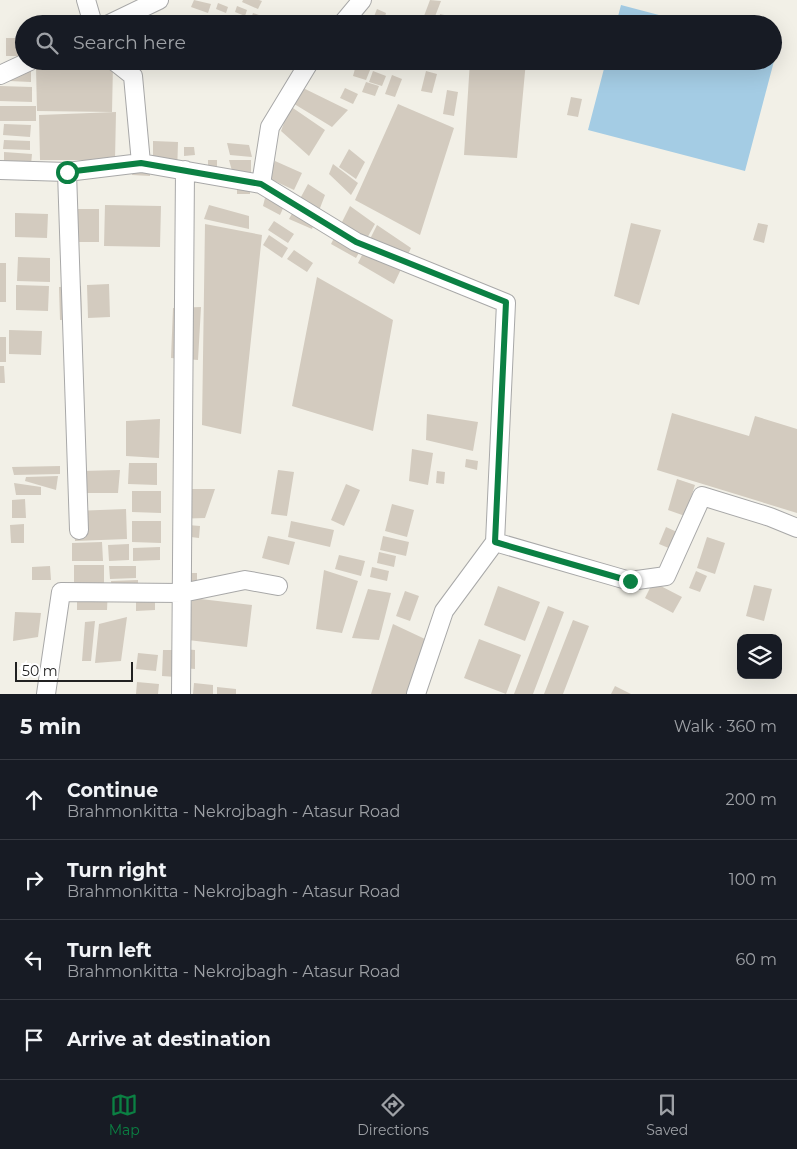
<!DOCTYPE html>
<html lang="en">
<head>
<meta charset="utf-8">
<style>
	:root { --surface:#171b24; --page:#20242c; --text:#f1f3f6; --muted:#9ea1a6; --line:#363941; --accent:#0b8043 }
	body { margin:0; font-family:Montserrat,sans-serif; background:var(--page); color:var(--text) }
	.controls { position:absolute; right:15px; bottom:15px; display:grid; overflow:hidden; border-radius:10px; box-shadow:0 5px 20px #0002 }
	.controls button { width:45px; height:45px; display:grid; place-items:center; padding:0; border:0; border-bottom:1px solid var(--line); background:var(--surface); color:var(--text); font:25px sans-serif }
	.scale { position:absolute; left:15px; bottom:12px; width:118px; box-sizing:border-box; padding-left:5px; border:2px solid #212121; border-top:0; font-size:14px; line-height:18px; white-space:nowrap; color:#212121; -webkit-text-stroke:4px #fff; paint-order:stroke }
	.stop { position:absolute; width:15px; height:15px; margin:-11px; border:4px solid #0b8043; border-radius:50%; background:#fff }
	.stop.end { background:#0b8043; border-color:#fff; box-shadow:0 1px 5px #0008 }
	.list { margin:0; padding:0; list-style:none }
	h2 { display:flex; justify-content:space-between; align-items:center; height:65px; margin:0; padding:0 20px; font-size:21px }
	h2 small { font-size:16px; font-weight:400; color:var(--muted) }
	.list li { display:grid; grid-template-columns:32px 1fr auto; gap:15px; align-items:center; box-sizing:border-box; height:80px; padding:0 20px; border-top:1px solid var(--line) }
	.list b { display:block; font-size:19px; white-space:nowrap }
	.list p { margin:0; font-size:16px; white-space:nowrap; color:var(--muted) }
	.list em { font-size:16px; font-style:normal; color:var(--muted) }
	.icon { flex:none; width:28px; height:28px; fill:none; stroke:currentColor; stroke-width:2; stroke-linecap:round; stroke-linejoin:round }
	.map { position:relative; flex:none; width:797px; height:694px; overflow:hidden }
	.search { position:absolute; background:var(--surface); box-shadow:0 5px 20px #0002; left:15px; right:15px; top:15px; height:55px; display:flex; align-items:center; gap:12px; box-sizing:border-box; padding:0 18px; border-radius:28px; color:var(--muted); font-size:19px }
	.sheet { height:385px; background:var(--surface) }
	nav { display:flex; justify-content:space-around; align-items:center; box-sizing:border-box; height:70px; border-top:1px solid var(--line); background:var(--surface); font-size:14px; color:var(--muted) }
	nav a { display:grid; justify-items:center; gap:2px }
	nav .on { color:var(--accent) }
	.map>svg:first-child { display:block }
	.water { fill:#a4cce4 }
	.building { fill:#d3cbbf }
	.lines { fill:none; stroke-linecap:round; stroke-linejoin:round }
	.minor-casing { stroke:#a8a8a8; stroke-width:20 }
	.minor { stroke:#fff; stroke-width:18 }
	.route { stroke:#0b8043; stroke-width:6 }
</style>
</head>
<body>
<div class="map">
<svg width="797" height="694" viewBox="0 0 797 694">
	<rect width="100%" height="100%" fill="#f2f0e7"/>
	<!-- water -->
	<path class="water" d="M621 5 693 24H616Z
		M773 45 778 46 745 171 588 130 606 61H773Z"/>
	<!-- building -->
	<path class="building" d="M194 0 211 4 208 13 191 7Z
		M243 0H259L262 1 258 9 242 2Z
		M430 0 441 1 434 19 424 16Z
		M218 3 228 7 226 13 216 9Z
		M237 6 247 10 245 16 235 12Z
		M377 9 386 13 383 24H371Z
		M253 13 259 15 256 24H249Z
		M440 14 449 16 447 24H438Z
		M395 15 405 19 404 24H392Z
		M457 15 467 18 466 24H455Z
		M6 38H20V56H6Z
		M365 61H386L383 69Z
		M389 61H397L395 70 387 68Z
		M419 61H430L428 69 418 65Z
		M470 61H526L517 158 464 155Z
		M113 64 112 112 37 111 36 67Z
		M356 65 370 70 366 80 353 76Z
		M10 70 31 71V82L9 81Z
		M373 71 386 76 382 86 369 82Z
		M426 71 437 74 432 93 421 91Z
		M392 75 402 79 395 97 385 94Z
		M366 82 379 86 375 96 362 92Z
		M297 85 348 110 332 127 291 102Z
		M0 86 32 87V102L0 101Z
		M345 88 358 94 353 104 340 98Z
		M447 90 458 92 454 116 443 114Z
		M571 97 582 99 578 117 567 115Z
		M398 104 454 128 420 235 355 200Z
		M0 106H36V121H0Z
		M290 106 325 130 309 156 281 131Z
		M116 112 115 160H40L39 115Z
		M4 124 31 125 30 137 3 135Z
		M4 140 30 141V150L3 149Z
		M153 141 178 142 177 175 153 174Z
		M227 143 249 145 252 157 230 155Z
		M184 147H194L195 155 184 156Z
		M349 149 365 162 356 179 339 167Z
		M4 152 32 154 31 165 4 164Z
		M208 160H217V177L208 178Z
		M229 160H251V178H234Z
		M275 161 302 173 294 190 268 178Z
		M333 164 358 183 351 195 329 174Z
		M133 167H150V176L132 175Z
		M269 182 291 191 280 215 263 206Z
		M308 184 325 195 312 229 289 219Z
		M237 185H250V194H237Z
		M105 205 161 206 160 247 104 246Z
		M209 205 249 216V229L204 219Z
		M350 206 375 224 356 258 331 244Z
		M75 209H99V242H74Z
		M15 213 48 214 47 238 15 237Z
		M274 221 294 234 288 243 268 230Z
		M631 223 661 230 639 305 614 296Z
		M758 223 768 225 764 243 753 240Z
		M205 224 262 235 241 434 202 425Z
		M377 225 411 248 394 284 358 263Z
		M269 235 288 248 282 258 263 245Z
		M294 250 313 263 307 272 287 259Z
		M18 257 50 258V282L17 281Z
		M0 263H6V302H0Z
		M317 277 393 320 373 431 292 406Z
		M109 284 110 317 88 318 87 285Z
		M16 285 49 286 48 311 16 310Z
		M81 286 82 319 60 320 59 287Z
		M201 307 198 360 171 358 173 308Z
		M9 330 42 331 41 355 9 354Z
		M0 337H6V362H0Z
		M0 366H4L5 383H0Z
		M672 413 749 436 755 416 797 429V513L657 470Z
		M427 414 478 422 473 451 426 440Z
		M160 419 159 458 126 456V421Z
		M412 449 433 453 428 485 409 481Z
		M466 459 478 461 477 470 465 467Z
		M129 463H157V485L128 484Z
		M60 466V474L14 475 12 467Z
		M120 470 118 493H81V471Z
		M278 470 294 472 287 516 271 514Z
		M437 471 445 472 444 484 436 483Z
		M58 476 56 490 25 481 26 477Z
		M677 479 695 485 685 516 668 510Z
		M14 483 41 487V495H16Z
		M346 484 360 490 344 526 331 520Z
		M174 489H215L205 518 173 519Z
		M132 491H161V513L132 512Z
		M25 499 26 518H12V500Z
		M392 504 414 510 407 537 385 531Z
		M126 509 127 539 75 541 74 511Z
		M132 521H161V543L132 542Z
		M291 521 334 530 330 547 288 537Z
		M24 524V543H11L10 525Z
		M176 524 200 526 199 538 174 535Z
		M666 527 677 532 671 549 659 544Z
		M268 536 295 542 289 565 262 558Z
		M383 536 409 542 406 556 380 550Z
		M707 537 725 543 715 574 697 568Z
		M102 542 103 561H72V543Z
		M129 544V560L109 561 108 545Z
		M160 547V560L133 561V548Z
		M379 552 396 556 394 567 377 563Z
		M339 555 365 561 361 576 335 569Z
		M74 565H104V583L74 584Z
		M50 566 51 580H32V567Z
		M109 566H136V578L110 579Z
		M372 567 389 571 387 581 370 577Z
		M324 570 358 581 342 633 316 629Z
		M696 571 707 576 700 592 689 588Z
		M177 573H197V588Z
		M138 580V592L112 593 111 581Z
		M653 582 682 597 673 613 645 598Z
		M754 585 772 589 764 621 746 616Z
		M498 586 540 602 525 641 484 625Z
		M77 588H108L107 610H77Z
		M368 589 391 593 379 640 352 638Z
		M405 591 419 596 410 621 396 616Z
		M136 598H155V610L136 611Z
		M192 598 252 605 247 647 188 640Z
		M548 606 564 612 533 694H514Z
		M15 612 41 613 38 637 13 641Z
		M127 617 121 661 95 663 99 624Z
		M573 620 589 626 563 694H544Z
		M95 621 91 661H82L85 622Z
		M393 624 442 647 423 694H371Z
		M479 639 521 655 506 694 464 678Z
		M183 649 195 650V669L182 668Z
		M163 650H178L176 677 162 676Z
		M138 653 158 655 156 671 136 669Z
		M137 682 159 684 158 694H136Z
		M194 683 213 685V694H193Z
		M615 686 631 694H611Z
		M217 687 236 689V694H217Z"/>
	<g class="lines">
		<!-- minor casing -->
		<g class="minor-casing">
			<path id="minor" d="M86 0 93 24
				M109 24 159 0
				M342 24 362 0
				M114 61 133 76 141 163
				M0 75 30 61
				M0 170 67 172 141 163 261 184 356 242 506 303 495 542 630 581 666 576 702 496 770 517 797 528
				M67 172 79 530
				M261 184 270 127 310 61
				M46 694 61 592 182 593 245 580 278 586
				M181 694 185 170
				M416 694 444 611 495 542"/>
		</g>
		<!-- minor -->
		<use href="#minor" class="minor"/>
	</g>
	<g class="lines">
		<!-- route -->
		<path class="route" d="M67 172 141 163 261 184 356 242 506 302 495 542 630 581"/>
	</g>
</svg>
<div class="controls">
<button><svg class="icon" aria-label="layers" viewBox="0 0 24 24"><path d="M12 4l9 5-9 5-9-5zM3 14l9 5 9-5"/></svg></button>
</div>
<div class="scale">50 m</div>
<div class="stop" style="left:67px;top:172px"></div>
<div class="stop end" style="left:630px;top:581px"></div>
<div class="search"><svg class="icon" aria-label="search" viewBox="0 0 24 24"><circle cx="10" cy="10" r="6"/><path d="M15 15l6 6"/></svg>Search here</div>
</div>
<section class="sheet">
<h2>5 min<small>Walk · 360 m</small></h2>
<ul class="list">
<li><svg class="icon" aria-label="ahead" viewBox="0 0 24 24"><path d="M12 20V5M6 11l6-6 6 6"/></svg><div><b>Continue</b><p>Brahmonkitta - Nekrojbagh - Atasur Road</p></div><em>200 m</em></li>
<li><svg class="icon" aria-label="right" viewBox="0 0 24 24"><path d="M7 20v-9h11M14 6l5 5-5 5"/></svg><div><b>Turn right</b><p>Brahmonkitta - Nekrojbagh - Atasur Road</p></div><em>100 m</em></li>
<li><svg class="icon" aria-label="left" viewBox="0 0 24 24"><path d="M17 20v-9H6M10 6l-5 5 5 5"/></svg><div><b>Turn left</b><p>Brahmonkitta - Nekrojbagh - Atasur Road</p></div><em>60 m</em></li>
<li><svg class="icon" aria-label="arrive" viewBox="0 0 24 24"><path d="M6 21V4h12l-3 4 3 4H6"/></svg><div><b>Arrive at destination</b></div></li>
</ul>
</section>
<nav>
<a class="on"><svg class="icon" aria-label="map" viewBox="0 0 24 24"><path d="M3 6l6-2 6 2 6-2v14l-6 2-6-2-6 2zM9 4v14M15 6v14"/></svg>Map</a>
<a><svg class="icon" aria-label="directions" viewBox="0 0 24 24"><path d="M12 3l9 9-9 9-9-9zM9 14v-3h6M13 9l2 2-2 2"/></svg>Directions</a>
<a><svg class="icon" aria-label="saved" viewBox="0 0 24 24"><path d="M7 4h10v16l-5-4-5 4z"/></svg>Saved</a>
</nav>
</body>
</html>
